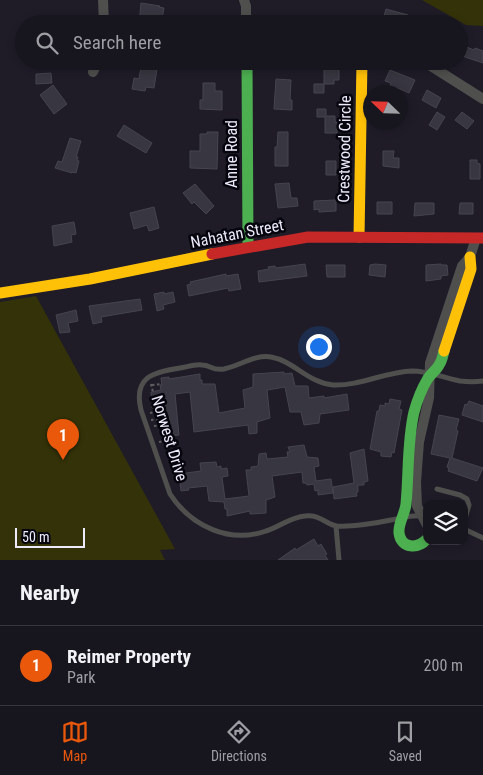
<!DOCTYPE html>
<html lang="en">
<head>
<meta charset="utf-8">
<style>
	:root { --surface:#17151e; --page:#24222b; --text:#f1f3f6; --muted:#9e9fa4; --line:#36343c; --accent:#ea580c }
	body { margin:0; font-family:"Roboto Condensed",sans-serif; background:var(--page); color:var(--text) }
	.controls { position:absolute; right:15px; bottom:15px; display:grid; overflow:hidden; border-radius:10px; box-shadow:0 2px 8px #0003 }
	.controls button { width:45px; height:45px; display:grid; place-items:center; padding:0; border:0; border-bottom:1px solid var(--line); background:var(--surface); color:var(--text); font:25px sans-serif }
	.compass { position:absolute; left:363px; top:85px; width:45px; height:45px; border-radius:50%; background:var(--surface); box-shadow:0 2px 8px #0003; rotate:293deg }
	.scale { position:absolute; left:15px; bottom:12px; width:70px; box-sizing:border-box; padding-left:5px; border:2px solid #edebfb; border-top:0; font-size:14px; line-height:18px; white-space:nowrap; color:#edebfb; -webkit-text-stroke:4px #06050d; paint-order:stroke }
	.you { position:absolute; left:318px; top:346px; width:18px; height:18px; margin:-12px; border:4px solid #fff; border-radius:50%; background:#1a73e8; box-shadow:0 0 0 8px #1a73e833 }
	.badge { display:grid; place-items:center; width:32px; height:32px; border-radius:50%; background:var(--accent); color:#fff; font-size:16px; font-weight:700 }
	.pin { position:absolute; translate:-50% -41px; filter:drop-shadow(0 1px 2px #0008) }
	.pin::after { content:''; position:absolute; top:26px; width:18px; height:15px; background:inherit; clip-path:polygon(0 0,100% 0,50% 100%) }
	.list { margin:0; padding:0; list-style:none }
	h2 { display:flex; justify-content:space-between; align-items:center; height:65px; margin:0; padding:0 20px; font-size:21px }
	h2 small { font-size:16px; font-weight:400; color:var(--muted) }
	.list li { display:grid; grid-template-columns:32px 1fr auto; gap:15px; align-items:center; box-sizing:border-box; height:80px; padding:0 20px; border-top:1px solid var(--line) }
	.list b { display:block; font-size:19px; white-space:nowrap }
	.list p { margin:0; font-size:16px; white-space:nowrap; color:var(--muted) }
	.list em { font-size:16px; font-style:normal; color:var(--muted) }
	.icon { flex:none; width:28px; height:28px; fill:none; stroke:currentColor; stroke-width:2; stroke-linecap:round; stroke-linejoin:round }
	.map { position:relative; flex:none; width:483px; height:560px; overflow:hidden }
	.search { position:absolute; background:var(--surface); box-shadow:0 2px 8px #0003; left:15px; right:15px; top:15px; height:55px; display:flex; align-items:center; gap:12px; box-sizing:border-box; padding:0 18px; border-radius:28px; color:var(--muted); font-size:19px }
	.sheet { height:145px; background:var(--surface) }
	nav { display:flex; justify-content:space-around; align-items:center; box-sizing:border-box; height:70px; border-top:1px solid var(--line); background:var(--surface); font-size:14px; color:var(--muted) }
	nav a { display:grid; justify-items:center; gap:2px }
	nav .on { color:var(--accent) }
	.map>svg:first-child { display:block }
	.green { fill:#333208 }
	.building { fill:#383640; stroke:#46444e }
	.lines { fill:none; stroke-linecap:round; stroke-linejoin:round }
	.path { stroke:#5f5d60; stroke-width:2; stroke-dasharray:2.5 2.5; stroke-linecap:butt }
	.lane { stroke:#4f4f4d; stroke-width:5 }
	.street { stroke:#4f4f4d; stroke-width:10 }
	.fast { stroke:#4caf50; stroke-width:11 }
	.slow { stroke:#ffc107; stroke-width:11 }
	.jam { stroke:#c62828; stroke-width:11 }
	.labels { text-anchor:middle; stroke-width:5; stroke-linejoin:round; paint-order:stroke }
	.street-label { font-size:16px; fill:#edebfb; stroke:#06050d }
</style>
</head>
<body>
<div class="map">
<svg width="483" height="560" viewBox="0 0 483 560">
	<rect width="100%" height="100%" fill="#1f1c28"/>
	<!-- green -->
	<path class="green" d="M422 0H483V26L466 25Z
		M36 296 175 549 160 550 165 560H0V302Z"/>
	<!-- building -->
	<path class="building" d="M141 3 160 6 159 7 164 8 162 19H157V24H139Z
		M386 9 408 15 406 24 392 22 393 19 384 16Z
		M459 44 474 50 475 48 483 51V63L459 55Z
		M142 61 158 63 154 88 146 87 145 91 132 89 134 78 139 79Z
		M324 66H339V80H334V84H324V93H314V84H324Z
		M390 70 415 80 409 93 398 88 396 92 388 90 391 83 385 81Z
		M51 73 52 83 36 84V74Z
		M276 79 291 80 290 100H292V110L274 109Z
		M203 83H215V91H222V110L200 109V100H203Z
		M53 85 67 104 54 114 40 95Z
		M427 90 441 98 436 108 422 100Z
		M317 109H326V116H335V122H337V133H325V117H317Z
		M437 112 445 117 437 130 429 125Z
		M462 112 474 121 467 129 455 120Z
		M124 125 152 143 146 153 117 136Z
		M207 132H218L217 169 190 168V151H200V134H207Z
		M278 132H288V166H275V147H277Z
		M70 138 81 141 76 157H78L77 160 79 161 76 173 72 172V173L55 168 58 161 62 162Z
		M383 151H394L393 158H399V168L383 166Z
		M470 160H477V163L480 164V179H470Z
		M326 161H336V175H326Z
		M289 183 291 198H297L298 206 278 208 275 184Z
		M195 184 214 206 206 214 194 202 192 204 183 193Z
		M336 200V211L319 212V209L314 210V201Z
		M377 202H392V214H377Z
		M415 203H434V214L414 216Z
		M460 203H473V214H459Z
		M154 207 159 228 149 231 147 225 134 229 130 213Z
		M74 222 76 234 71 235 72 242 54 246 52 226Z
		M305 264 307 276 259 282 258 271 269 269 268 267 275 266 276 268Z
		M375 264 386 265 385 277 369 275 370 265Z
		M441 264V265H447L448 275 441 276V279L426 281V265Z
		M326 265H345V277H327Z
		M226 274V276L238 274 241 289 229 291 228 288 189 296 187 285 191 284 190 282Z
		M164 292V294L173 292 175 302 163 305 164 309 157 311 154 294Z
		M140 299 142 310 101 317 102 322 93 324 89 306Z
		M76 310 78 321 68 323 70 332 60 333 56 315Z
		M284 372V374L292 373 295 386H308L309 398 324 396V398L347 394 349 410 320 414 319 423 304 425 301 412H290L285 387 267 390 270 418 257 422V433L249 434 248 425 194 432 190 392 175 394 179 435 165 437 162 409 156 410V408H152L151 392 161 390 160 385H162L161 378 169 377V379L200 374V380H202V384H215L219 413 245 408 243 390 253 387V374Z
		M390 399 401 401 399 409 402 410 394 453 392 452 391 457 381 456V452L370 449 377 411H379L380 405 385 406V403L389 404Z
		M469 401 483 406V422L462 415 465 404 467 405Z
		M439 415 459 419 456 430 458 431 452 458 483 468 477 481 448 471 449 468 447 467 450 458 431 454Z
		M304 445 307 457 318 458 319 466 314 467 316 481 331 479 333 493 318 495V490L315 491 314 484 307 485 306 483H303L302 472 272 476 275 497 266 500V513L250 514V511L227 516V509H225L224 502 209 501 207 486 188 488 189 490 181 491 179 474 201 471 200 463 216 462 217 467 221 466V469L227 468 228 476 222 477 225 499 249 496 246 470H251V467L258 466 259 454 266 453 267 459 288 457 287 452H290L288 447Z
		M364 449 368 481 364 482V485H358V492L356 493 357 496 334 499 333 487 354 483 350 453Z
		M314 539 318 546 321 544 327 554 325 555 328 560H278L295 548 296 550Z"/>
	<g class="lines">
		<!-- path -->
		<path class="path" d="M151 384 153 392
			M152 385 162 384
			M150 413 162 411
			M151 420 163 419
			M154 426 164 425
			M159 442 169 440 168 437"/>
		<!-- lane -->
		<path class="lane" d="M437 489 460 495 467 499 469 505 464 522
			M421 516C411 515 402 518 391 520 377 523 351 527 337 526 327 525 320 514 305 516 290 517 280 527 266 531 229 544 191 526 170 494L141 410C133 377 153 372 180 368 187 367 195 364 202 365 211 365 212 371 224 369 239 366 256 354 271 357 294 361 308 383 333 385 360 386 385 372 412 371 429 371 444 378 460 381 468 382 475 382 483 381
			M336 526 339 560
			M464 529 483 538"/>
		<!-- street -->
		<path class="street" d="M103 0 104 24
			M244 0 246 6V24
			M423 61 483 99
			M93 72 98 61
			M427 525 417 506 416 482 419 442 429 398 430 363 462 266 470 257 476 238"/>
		<!-- fast -->
		<path class="fast" d="M247 61 248 247
			M427 539C418 549 401 549 399 533 398 523 405 514 406 504 409 473 407 442 414 412 417 401 421 390 427 380 430 374 436 371 439 365 442 361 443 355 444 351"/>
		<!-- slow -->
		<path class="slow" d="M359 237 362 61
			M0 293 90 279 212 254
			M444 351 471 269 470 257"/>
		<!-- jam -->
		<path class="jam" d="M212 254 308 237 483 238"/>
	</g>
	<g class="labels">
		<!-- street labels -->
		<g class="street-label">
			<text transform="translate(344 149) rotate(-89)" y="6">Crestwood Circle</text>
			<text transform="translate(231 154) rotate(-90)" y="6">Anne Road</text>
			<text transform="translate(237 233) rotate(-11)" y="6">Nahatan Street</text>
			<text transform="translate(170 438) rotate(73)" y="6">Norwest Drive</text>
		</g>
	</g>
</svg>
<div class="controls">
<button><svg class="icon" aria-label="layers" viewBox="0 0 24 24"><path d="M12 4l9 5-9 5-9-5zM3 14l9 5 9-5"/></svg></button>
</div>
<svg class="compass" viewBox="-18 -18 36 36"><path d="M0-13l5 13h-10z" fill="#e53935"/><path d="M0 13l5-13h-10z" fill="#9e9fa4"/></svg>
<div class="scale">50 m</div>
<div class="you"></div>
<div class="pin badge" style="left:63px;top:460px">1</div>
<div class="search"><svg class="icon" aria-label="search" viewBox="0 0 24 24"><circle cx="10" cy="10" r="6"/><path d="M15 15l6 6"/></svg>Search here</div>
</div>
<section class="sheet">
<h2>Nearby<small></small></h2>
<ul class="list">
<li><span class="badge">1</span><div><b>Reimer Property</b><p>Park</p></div><em>200 m</em></li>
</ul>
</section>
<nav>
<a class="on"><svg class="icon" aria-label="map" viewBox="0 0 24 24"><path d="M3 6l6-2 6 2 6-2v14l-6 2-6-2-6 2zM9 4v14M15 6v14"/></svg>Map</a>
<a><svg class="icon" aria-label="directions" viewBox="0 0 24 24"><path d="M12 3l9 9-9 9-9-9zM9 14v-3h6M13 9l2 2-2 2"/></svg>Directions</a>
<a><svg class="icon" aria-label="saved" viewBox="0 0 24 24"><path d="M7 4h10v16l-5-4-5 4z"/></svg>Saved</a>
</nav>
</body>
</html>
